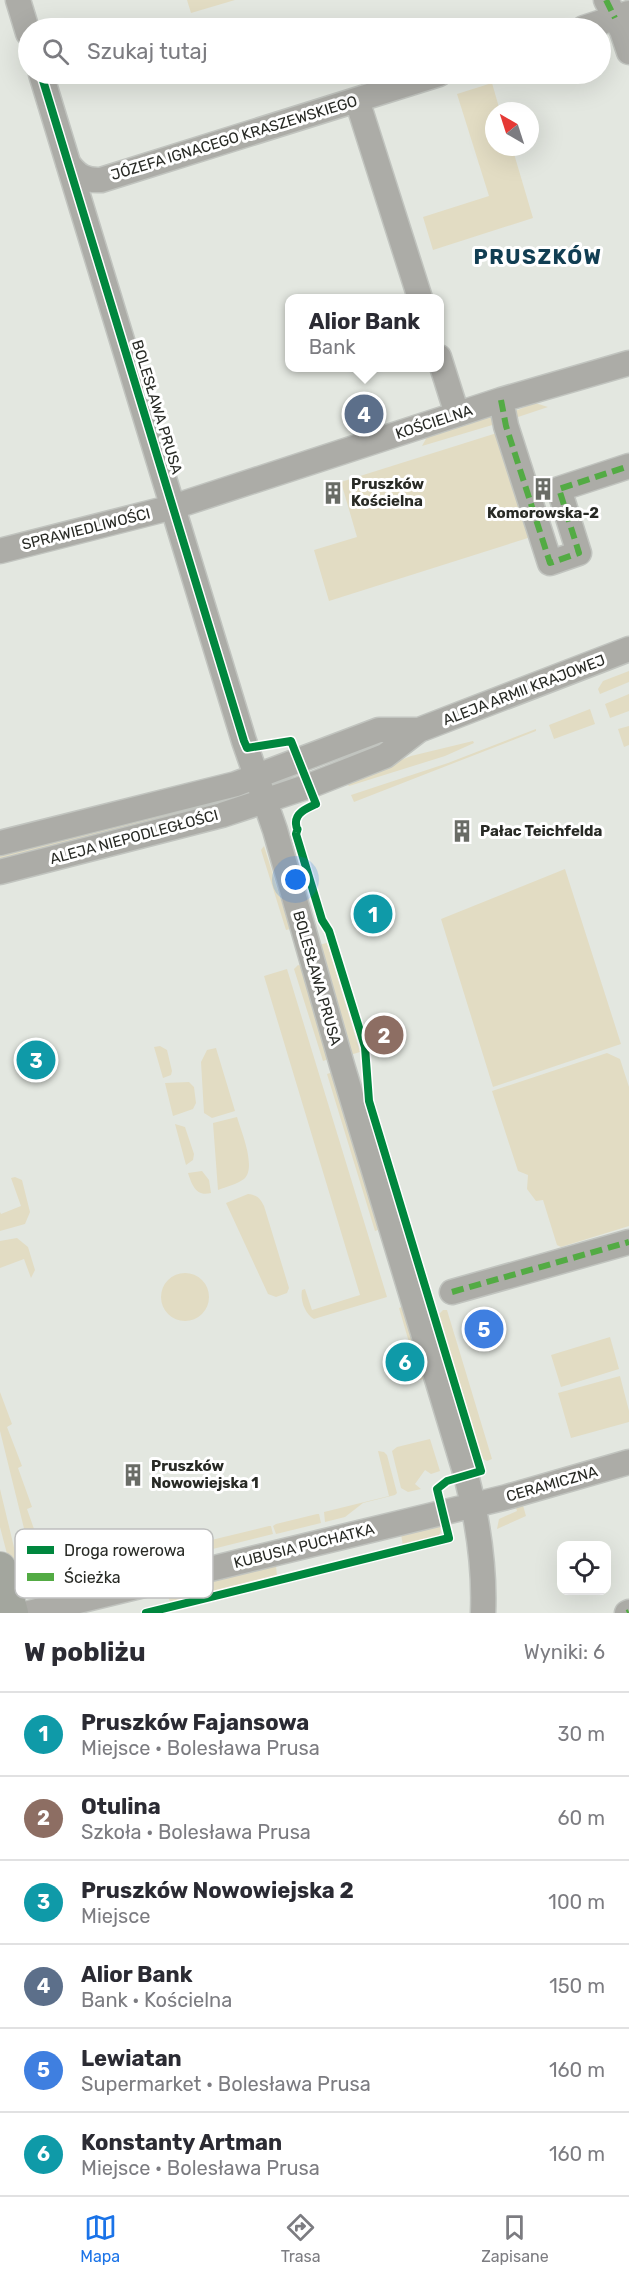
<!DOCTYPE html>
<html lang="pl">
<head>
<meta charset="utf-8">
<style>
	:root { --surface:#fff; --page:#f2f2f3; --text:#2b2b33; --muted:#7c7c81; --line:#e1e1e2; --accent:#1a73e8 }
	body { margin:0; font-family:Rubik,sans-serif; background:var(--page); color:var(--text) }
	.controls { position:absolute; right:18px; bottom:18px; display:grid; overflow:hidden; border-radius:12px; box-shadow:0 6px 24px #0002 }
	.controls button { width:54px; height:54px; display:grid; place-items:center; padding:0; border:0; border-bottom:2px solid var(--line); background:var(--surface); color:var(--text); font:30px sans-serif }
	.compass { position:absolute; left:485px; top:102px; width:54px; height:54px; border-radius:50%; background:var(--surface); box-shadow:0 6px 24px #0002; rotate:321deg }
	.you { position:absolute; left:296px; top:880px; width:21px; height:21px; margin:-15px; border:4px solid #fff; border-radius:50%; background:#1a73e8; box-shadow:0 0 0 9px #1a73e833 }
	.badge { display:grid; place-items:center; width:39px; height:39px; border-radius:50%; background:var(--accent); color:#fff; font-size:20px; font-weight:700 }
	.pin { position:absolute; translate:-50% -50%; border:3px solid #fff; box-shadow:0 2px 6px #0006 }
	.popup { position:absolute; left:285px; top:294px; width:159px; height:78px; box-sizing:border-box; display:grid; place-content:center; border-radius:12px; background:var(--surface); filter:drop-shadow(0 2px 4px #0005); font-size:20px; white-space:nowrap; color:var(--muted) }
	.popup b { font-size:22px; color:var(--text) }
	.popup::after { content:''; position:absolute; left:50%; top:100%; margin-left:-12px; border:12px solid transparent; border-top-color:var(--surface) }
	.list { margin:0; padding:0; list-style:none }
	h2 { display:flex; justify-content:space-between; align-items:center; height:78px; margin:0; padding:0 24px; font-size:26px }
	h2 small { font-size:20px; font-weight:400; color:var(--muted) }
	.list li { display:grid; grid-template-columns:39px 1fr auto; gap:18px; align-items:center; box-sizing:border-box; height:84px; padding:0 24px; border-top:2px solid var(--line) }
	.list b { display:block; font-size:22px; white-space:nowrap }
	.list p { margin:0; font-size:20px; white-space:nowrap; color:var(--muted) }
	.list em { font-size:20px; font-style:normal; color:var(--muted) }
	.icon { flex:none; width:33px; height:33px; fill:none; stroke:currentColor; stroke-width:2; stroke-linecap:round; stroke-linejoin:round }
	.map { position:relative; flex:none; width:629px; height:1613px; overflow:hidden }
	.search { position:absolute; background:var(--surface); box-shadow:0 6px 24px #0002; left:18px; right:18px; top:18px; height:66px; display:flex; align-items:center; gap:15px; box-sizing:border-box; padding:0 21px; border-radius:33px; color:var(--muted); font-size:22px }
	.sheet { height:582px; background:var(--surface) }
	nav { display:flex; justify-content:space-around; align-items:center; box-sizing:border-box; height:84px; border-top:2px solid var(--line); background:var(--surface); font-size:16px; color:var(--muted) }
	nav a { display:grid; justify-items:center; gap:3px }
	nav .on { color:var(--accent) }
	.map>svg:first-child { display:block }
	.green { fill:#e2dcc3 }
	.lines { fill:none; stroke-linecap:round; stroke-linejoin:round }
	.minor-casing { stroke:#c1c4bf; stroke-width:27 }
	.major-casing { stroke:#c1c4bf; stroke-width:34 }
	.minor { stroke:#acaca7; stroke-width:24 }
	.major { stroke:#a3a69e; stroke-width:32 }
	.quiet { stroke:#53ab44; stroke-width:6; stroke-dasharray:12 6; stroke-linecap:butt }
	.cycleway-casing { stroke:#fff; stroke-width:11 }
	.cycleway { stroke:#00873e; stroke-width:8 }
	.labels { text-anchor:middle; stroke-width:6; stroke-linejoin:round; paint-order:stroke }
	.street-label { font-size:15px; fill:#282a25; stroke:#fff }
	.poi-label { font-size:15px; font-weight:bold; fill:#282a25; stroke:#fff; text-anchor:start }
	.district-label { font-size:21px; font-weight:bold; letter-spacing:1.5px; fill:#113e53; stroke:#fff }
	.key { fill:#fff; stroke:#bebfbe; stroke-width:1.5 }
	.key-label { font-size:16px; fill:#282a25 }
</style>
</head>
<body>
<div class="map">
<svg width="629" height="1613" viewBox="0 0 629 1613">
	<rect width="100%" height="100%" fill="#e3e7e0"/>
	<!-- green -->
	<path class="green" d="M187 0H235L191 13Z
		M492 83 500 111H494V147H512L533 218 433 250 423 217 489 196 457 94Z
		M535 403 548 407 515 418V411Z
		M489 417 495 418 499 423 422 446 427 437Z
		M500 432 531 537 329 601 314 550 357 537 341 482Z
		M629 671V682L600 694 598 689 603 681Z
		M629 694V711L610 718 605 704Z
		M590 709 595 724 554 739 549 725Z
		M629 726V745L624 747 618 729Z
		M536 729V731L354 802 351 795 448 763Z
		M473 741 474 743 445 756 349 786 348 785 349 780 411 756Z
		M212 801 214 806 0 862V851Z
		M264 846 290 929 286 930 261 850Z
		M565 869 621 1044 493 1087 441 919Z
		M327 943 360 1052 350 1055 318 945Z
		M298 965 301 966 329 1059 323 1061 294 969Z
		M287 969 387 1297 314 1319C305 1314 300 1300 302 1290L305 1289 312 1310 360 1295 264 976Z
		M160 1046 167 1050 172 1071 171 1075 163 1078 154 1047Z
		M216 1048 235 1111 212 1118 204 1113 201 1062 207 1050Z
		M607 1053 620 1059 629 1087V1226L561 1247 557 1245 543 1200 536 1201 527 1189 528 1175 518 1171 492 1091Z
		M333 1072 381 1229 375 1231 327 1074Z
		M189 1082 194 1087 196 1103 193 1109 173 1116 165 1083Z
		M237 1117C241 1131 257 1168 244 1179 237 1184 226 1187 218 1190L213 1123Z
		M175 1124 185 1127 194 1154 193 1160 186 1165Z
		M202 1171 209 1180 211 1193C196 1197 192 1185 188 1173Z
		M15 1177 22 1180 30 1212 25 1224 0 1231V1212L1 1214 21 1206 11 1178Z
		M248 1194C257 1195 260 1198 264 1206L289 1288 287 1293 276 1297 268 1294 226 1203Z
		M17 1238 28 1247 35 1270 31 1278 24 1259 0 1268V1241Z
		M161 1297a24 24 0 1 1 48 0a24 24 0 1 1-48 0Z
		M404 1306 426 1378 420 1380 399 1308Z
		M443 1310H447L492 1459 487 1461 481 1458 438 1315Z
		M610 1337 619 1369 561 1387 551 1355Z
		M620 1376 629 1411V1422L571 1438 558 1393Z
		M0 1392 12 1424 7 1427 22 1466 18 1468 32 1507 27 1509 41 1549 34 1552 41 1572 74 1560 77 1570 98 1563 88 1535 95 1534C104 1541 107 1564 105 1575L47 1589 37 1581 0 1431Z
		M430 1439 440 1471 431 1474 425 1470 415 1484 421 1489 408 1492 401 1488 392 1451 397 1447Z
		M378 1451 384 1452 387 1455 397 1493 395 1495 363 1503 345 1517 325 1522 324 1512 389 1496Z
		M0 1489 19 1568 18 1571 12 1573 0 1527Z
		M522 1502 526 1516 497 1529 499 1519 517 1511 515 1504Z
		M317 1514H319L321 1523 276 1534 273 1526 276 1524Z
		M439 1523 441 1532 436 1539 403 1546 401 1534Z
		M269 1526H271L273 1534 128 1570 132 1562 141 1557Z
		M276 1565 277 1577 170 1602 166 1590Z"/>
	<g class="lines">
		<!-- minor casing -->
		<g class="minor-casing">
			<path id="minor" d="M18 0 28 33
				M606 0 622 31 629 52
				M584 28 629 13
				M41 74 244 741 275 830 342 1065 466 1475C478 1521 485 1566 483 1613
				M357 100 420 298
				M68 163C77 176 86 181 101 180L439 74
				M439 357 457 414
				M501 400 506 426 550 563 579 553 559 489 629 466
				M0 551 173 507 501 400 629 363
				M0 843 236 784 379 730H419
				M0 872 222 815 309 786 385 756 419 730 629 649
				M452 1292 629 1242
				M29 1613 507 1497 629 1462
				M627 1613 629 1612"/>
		</g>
		<!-- major casing -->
		<g class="major-casing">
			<path id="major" d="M0 1568 12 1613"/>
		</g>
		<!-- minor -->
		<use href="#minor" class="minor"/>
		<!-- major -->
		<use href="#major" class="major"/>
		<!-- quiet -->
		<path class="quiet" d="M606 0 615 18
			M501 400 506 426 550 563 579 553 559 489 629 466
			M452 1292 629 1242
			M627 1613 629 1612"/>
		<!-- cycleway casing -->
		<g class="cycleway-casing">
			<path id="cycleway" d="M41 74 244 741 247 748 291 741 316 804C307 808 295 813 296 824 297 834 299 824 296 834L322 920 329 931 365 1047 369 1101 481 1471 447 1481 437 1489 449 1538 146 1613"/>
		</g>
		<!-- cycleway -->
		<use href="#cycleway" class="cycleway"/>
	</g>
	<!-- icons -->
	<defs>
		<g id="building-bare" transform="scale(1.8)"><path d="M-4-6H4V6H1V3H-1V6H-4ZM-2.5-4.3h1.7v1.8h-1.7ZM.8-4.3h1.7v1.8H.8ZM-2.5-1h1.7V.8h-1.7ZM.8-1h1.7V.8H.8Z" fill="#696c66" stroke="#fff" stroke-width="2.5" paint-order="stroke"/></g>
	</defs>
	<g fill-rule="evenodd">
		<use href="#building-bare" x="543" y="489"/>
		<use href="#building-bare" x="333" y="493"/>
		<use href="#building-bare" x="462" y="831"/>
		<use href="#building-bare" x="133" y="1475"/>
	</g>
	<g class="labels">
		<!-- street labels -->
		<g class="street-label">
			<text transform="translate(234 138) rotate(-17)" y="5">JÓZEFA IGNACEGO KRASZEWSKIEGO</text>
			<text transform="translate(157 407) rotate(73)" y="5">BOLESŁAWA PRUSA</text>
			<text transform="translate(434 422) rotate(-18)" y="5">KOŚCIELNA</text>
			<text transform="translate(86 529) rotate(-14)" y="5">SPRAWIEDLIWOŚCI</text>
			<text transform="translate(524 690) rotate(-21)" y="5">ALEJA ARMII KRAJOWEJ</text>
			<text transform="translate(134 837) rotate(-15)" y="5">ALEJA NIEPODLEGŁOŚCI</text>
			<text transform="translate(317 978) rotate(74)" y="5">BOLESŁAWA PRUSA</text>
			<text transform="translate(552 1484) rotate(-16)" y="5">CERAMICZNA</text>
			<text transform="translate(304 1546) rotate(-14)" y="5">KUBUSIA PUCHATKA</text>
		</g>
		<!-- poi labels -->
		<g class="poi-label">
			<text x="351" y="489">Pruszków<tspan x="351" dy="17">Kościelna</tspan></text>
			<text x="543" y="518" text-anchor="middle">Komorowska-2</text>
			<text x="480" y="836">Pałac Teichfelda</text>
			<text x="151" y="1471">Pruszków<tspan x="151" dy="17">Nowowiejska 1</tspan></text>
		</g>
		<!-- district labels -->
		<g class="district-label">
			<text x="538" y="264">PRUSZKÓW</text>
		</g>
	</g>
	<!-- legend -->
	<rect x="15" y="1529" width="198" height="69" rx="9" class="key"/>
	<rect x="27" y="1546" width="27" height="8" fill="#00873e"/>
	<rect x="27" y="1573" width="27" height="8" fill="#53ab44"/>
	<g class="key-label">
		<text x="64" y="1556">Droga rowerowa</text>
		<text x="64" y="1583">Ścieżka</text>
	</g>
</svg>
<div class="controls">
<button><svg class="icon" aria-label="locate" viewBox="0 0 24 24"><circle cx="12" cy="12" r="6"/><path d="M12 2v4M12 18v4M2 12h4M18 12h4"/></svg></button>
</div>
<svg class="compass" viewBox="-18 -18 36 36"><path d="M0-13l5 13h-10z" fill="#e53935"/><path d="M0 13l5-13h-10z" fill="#7c7c81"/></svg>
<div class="you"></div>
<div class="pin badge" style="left:373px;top:914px;background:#0f9aa8">1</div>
<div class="pin badge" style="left:384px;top:1035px;background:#8d6e63">2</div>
<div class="pin badge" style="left:36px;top:1060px;background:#0f9aa8">3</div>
<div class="pin badge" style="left:364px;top:414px;background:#5c6f8a">4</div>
<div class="popup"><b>Alior Bank</b>Bank</div>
<div class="pin badge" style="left:484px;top:1329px;background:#3f7fe0">5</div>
<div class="pin badge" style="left:405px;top:1362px;background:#0f9aa8">6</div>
<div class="search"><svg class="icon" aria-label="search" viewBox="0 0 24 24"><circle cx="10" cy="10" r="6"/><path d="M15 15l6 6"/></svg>Szukaj tutaj</div>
</div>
<section class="sheet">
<h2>W pobliżu<small>Wyniki: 6</small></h2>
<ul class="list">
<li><span class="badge" style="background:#0f9aa8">1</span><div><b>Pruszków Fajansowa</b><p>Miejsce · Bolesława Prusa</p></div><em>30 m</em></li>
<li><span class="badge" style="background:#8d6e63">2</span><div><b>Otulina</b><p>Szkoła · Bolesława Prusa</p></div><em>60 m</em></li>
<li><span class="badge" style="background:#0f9aa8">3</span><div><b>Pruszków Nowowiejska 2</b><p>Miejsce</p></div><em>100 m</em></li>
<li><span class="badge" style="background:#5c6f8a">4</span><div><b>Alior Bank</b><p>Bank · Kościelna</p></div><em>150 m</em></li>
<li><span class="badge" style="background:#3f7fe0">5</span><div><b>Lewiatan</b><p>Supermarket · Bolesława Prusa</p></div><em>160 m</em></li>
<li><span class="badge" style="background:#0f9aa8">6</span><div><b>Konstanty Artman</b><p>Miejsce · Bolesława Prusa</p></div><em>160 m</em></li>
</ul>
</section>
<nav>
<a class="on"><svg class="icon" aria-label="map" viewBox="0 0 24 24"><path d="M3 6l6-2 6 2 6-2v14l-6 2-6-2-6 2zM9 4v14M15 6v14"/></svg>Mapa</a>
<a><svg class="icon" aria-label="directions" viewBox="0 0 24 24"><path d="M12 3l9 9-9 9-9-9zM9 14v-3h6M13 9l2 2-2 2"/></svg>Trasa</a>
<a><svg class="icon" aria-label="saved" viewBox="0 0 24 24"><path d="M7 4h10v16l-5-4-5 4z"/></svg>Zapisane</a>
</nav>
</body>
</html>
